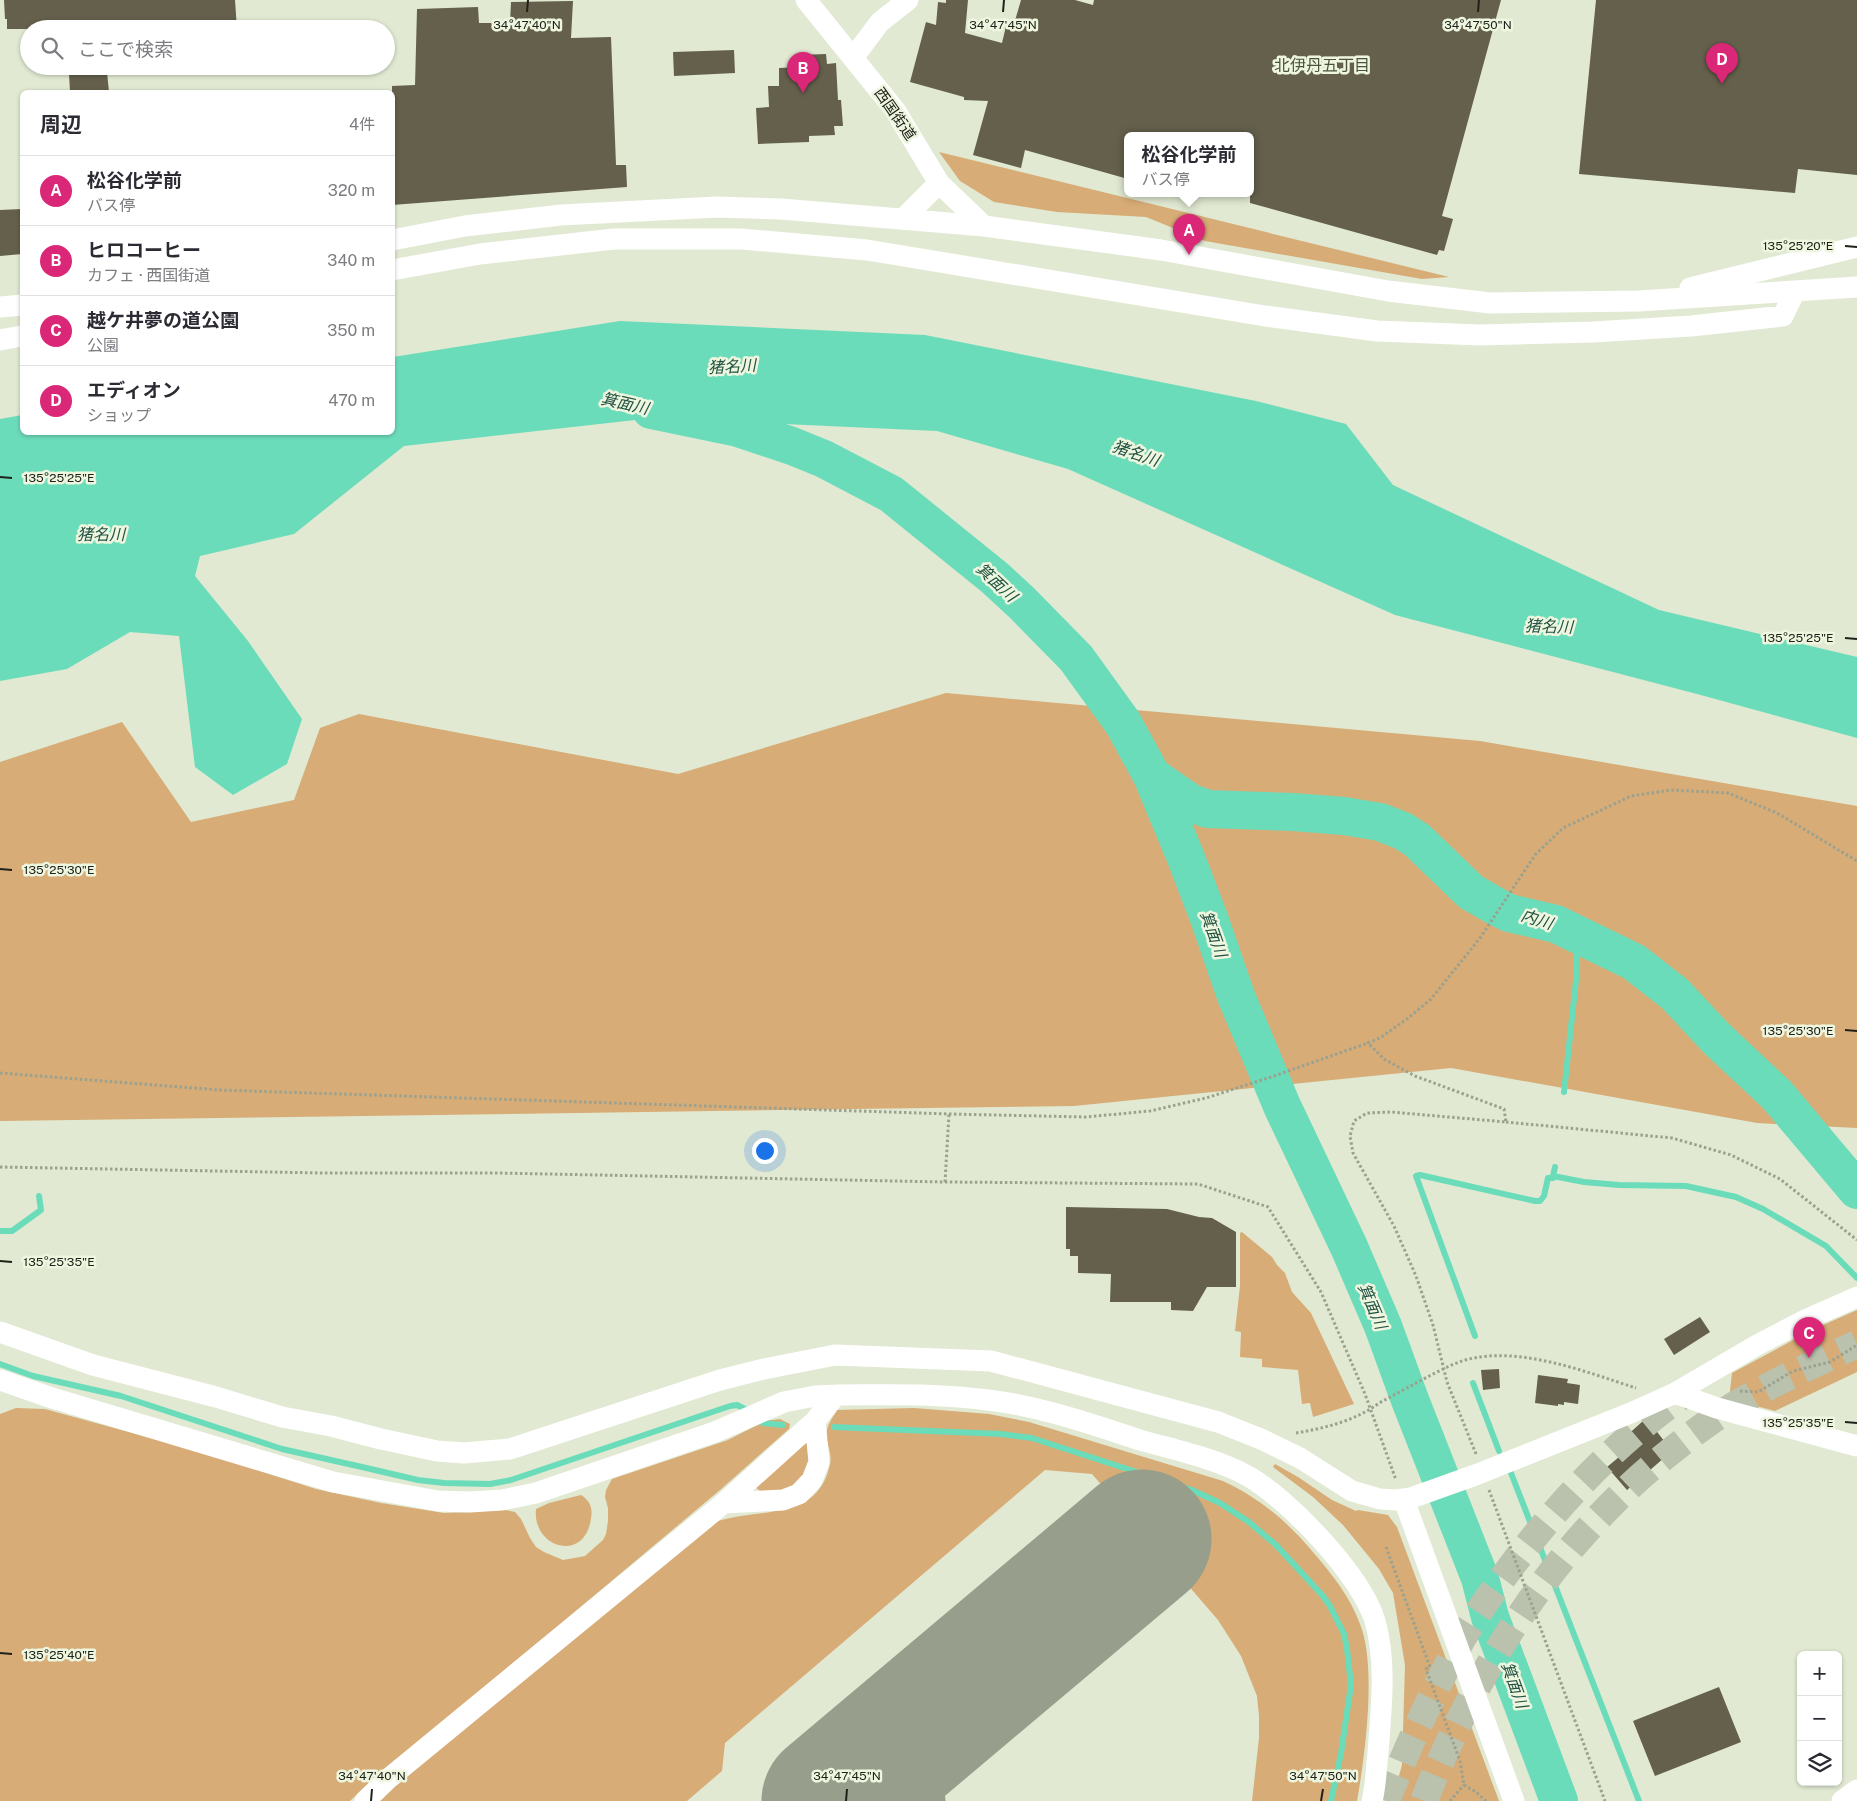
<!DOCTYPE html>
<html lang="ja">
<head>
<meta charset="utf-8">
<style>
	:root { --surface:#fff; --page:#f7f7f7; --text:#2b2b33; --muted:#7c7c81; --line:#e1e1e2; --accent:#db2777 }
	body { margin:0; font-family:"Public Sans","Noto Sans JP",sans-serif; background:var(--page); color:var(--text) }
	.controls { position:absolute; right:15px; bottom:15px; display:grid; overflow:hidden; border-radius:8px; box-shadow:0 1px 4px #0004 }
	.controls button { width:45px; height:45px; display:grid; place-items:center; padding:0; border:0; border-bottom:1px solid var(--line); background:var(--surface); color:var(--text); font:25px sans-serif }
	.you { position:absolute; left:764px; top:1150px; width:18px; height:18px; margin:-12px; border:4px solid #fff; border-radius:50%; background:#1a73e8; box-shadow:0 0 0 8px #1a73e833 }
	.badge { display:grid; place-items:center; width:32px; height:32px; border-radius:50%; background:var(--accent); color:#fff; font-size:16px; font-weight:700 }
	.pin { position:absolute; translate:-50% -41px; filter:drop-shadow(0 1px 2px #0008) }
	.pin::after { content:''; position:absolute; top:26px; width:18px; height:15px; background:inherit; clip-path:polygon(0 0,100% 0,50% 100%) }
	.popup { position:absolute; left:1124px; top:132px; width:130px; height:65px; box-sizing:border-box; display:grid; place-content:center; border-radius:8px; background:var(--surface); filter:drop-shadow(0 1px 4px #0005); font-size:16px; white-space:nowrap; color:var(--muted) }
	.popup b { font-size:19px; color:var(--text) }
	.popup::after { content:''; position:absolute; left:50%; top:100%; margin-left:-10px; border:10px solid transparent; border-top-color:var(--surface) }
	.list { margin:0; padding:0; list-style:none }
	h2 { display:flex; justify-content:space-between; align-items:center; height:65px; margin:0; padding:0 20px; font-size:21px }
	h2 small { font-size:16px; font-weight:400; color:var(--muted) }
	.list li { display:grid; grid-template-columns:32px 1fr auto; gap:15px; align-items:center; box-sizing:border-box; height:70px; padding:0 20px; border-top:1px solid var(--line) }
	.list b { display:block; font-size:19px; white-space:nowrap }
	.list p { margin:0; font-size:16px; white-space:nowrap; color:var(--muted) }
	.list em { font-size:16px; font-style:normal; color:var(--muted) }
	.icon { flex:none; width:28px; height:28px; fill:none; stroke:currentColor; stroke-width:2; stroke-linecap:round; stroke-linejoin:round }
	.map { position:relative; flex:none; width:1857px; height:1801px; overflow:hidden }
	.search { position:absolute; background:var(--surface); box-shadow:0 1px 4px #0004; left:20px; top:20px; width:375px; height:55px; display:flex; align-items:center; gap:12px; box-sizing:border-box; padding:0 18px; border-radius:28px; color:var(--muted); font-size:19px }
	.panel { position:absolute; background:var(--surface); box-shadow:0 1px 4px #0004; left:20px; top:90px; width:375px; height:345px; border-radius:8px }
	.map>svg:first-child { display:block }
	.green { fill:#d7ac76 }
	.water { fill:#6bdcba }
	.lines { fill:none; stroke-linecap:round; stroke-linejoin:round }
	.stream { stroke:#6bdcba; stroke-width:6 }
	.river { stroke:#6bdcba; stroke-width:38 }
	.taxiway { stroke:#989e8c; stroke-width:55 }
	.runway { stroke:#989e8c; stroke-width:139 }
	.building { fill:#64604c }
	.highway-tunnel { stroke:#bac1ad; stroke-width:28; stroke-dasharray:28 14; stroke-linecap:butt }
	.path { stroke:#9ba18f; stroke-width:3; stroke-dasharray:2.5 2.5; stroke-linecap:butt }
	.minor { stroke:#fff; stroke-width:21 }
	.ticks { fill:none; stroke:#20221a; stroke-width:2 }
	.labels { text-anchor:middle; stroke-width:5; stroke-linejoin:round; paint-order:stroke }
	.street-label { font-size:15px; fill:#20221a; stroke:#eef6df }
	.neighbourhood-label { font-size:16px; fill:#4c523f; stroke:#eef6df }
	.water-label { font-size:16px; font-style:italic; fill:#225243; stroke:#eef6df }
	.ticks-label { font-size:12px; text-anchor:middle; fill:#20221a; stroke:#eef6df; stroke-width:5; stroke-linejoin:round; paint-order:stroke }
</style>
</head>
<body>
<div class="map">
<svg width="1857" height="1801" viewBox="0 0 1857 1801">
	<rect width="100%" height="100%" fill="#e1e9d2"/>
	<!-- green -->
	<path class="green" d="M939 152 1449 277 1422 279 1205 241 1146 217 1057 212 994 202 960 181Z
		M946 693 1480 741 1857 806V1128L1757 1123 1451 1068 1074 1106 0 1121V762L122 722 191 822 294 800 320 728 359 714 678 774Z
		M1242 1232 1272 1257 1277 1265 1285 1273 1292 1292 1311 1313 1354 1404 1313 1417 1310 1403 1302 1404 1298 1370 1262 1367V1359L1240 1357 1241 1332 1235 1331 1240 1286V1233Z
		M1857 1310V1372L1775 1411 1729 1399 1732 1373 1812 1330Z
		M16 1408 45 1409 194 1450 316 1489 381 1503 444 1513 473 1512 501 1509 515 1512 521 1519 530 1538 536 1547 544 1552 563 1560 585 1556 603 1540 606 1534 608 1521V1508L605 1497 606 1490 612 1479 728 1440 765 1421 780 1419 790 1424 789 1429 720 1490 552 1631 376 1776 350 1801H0V1414Z
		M914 1408 989 1414 1029 1422 1223 1481C1258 1497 1288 1522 1312 1551 1331 1573 1350 1596 1360 1624 1377 1666 1365 1756 1357 1801H1252L1259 1738V1716L1257 1696 1241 1656 1218 1620 1092 1474 1045 1470 725 1743 722 1771 687 1801H376L715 1522C758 1507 818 1523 830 1464 833 1453 824 1439 827 1430 828 1423 834 1416 837 1410Z
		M808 1439C809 1444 812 1450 811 1455 807 1477 793 1490 772 1493 765 1494 759 1491 754 1486Z
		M1275 1464 1298 1477 1332 1500 1356 1511 1358 1510 1388 1515 1397 1527 1499 1801H1400L1393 1797 1402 1765 1405 1665 1393 1593 1379 1569 1343 1525 1313 1497 1273 1467Z
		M581 1495C590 1501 593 1508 591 1518 586 1563 532 1549 536 1509L549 1503Z"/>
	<!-- water -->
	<path class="water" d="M620 321 925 335 1256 401 1346 424 1393 485 1659 610 1857 657V738L1697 694 1395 615 1068 469 937 431 653 418 404 446 294 534 200 556 195 576 248 641 302 719 287 764 233 795 195 767 179 636 130 632 67 669 0 681V419L22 415V432H392L393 357Z"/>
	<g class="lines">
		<!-- stream -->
		<path class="stream" d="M1564 1092 1576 980 1577 957 1575 933
			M1555 1167 1553 1176 1584 1182 1619 1185 1686 1186 1736 1197 1763 1209 1826 1246 1857 1278
			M0 1231H12L41 1210 39 1196
			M1475 1336 1416 1176 1420 1175 1535 1201H1540L1544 1196 1548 1178H1553V1176
			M0 1364 33 1376 121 1396 282 1449 362 1467 418 1480 444 1483 490 1484 511 1480 730 1406 737 1405 745 1409
			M1473 1383 1499 1451
			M763 1423 783 1425
			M834 1427 1001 1434 1032 1438 1192 1490 1220 1503 1249 1522 1276 1545 1323 1596 1330 1606 1344 1634 1347 1649 1351 1685 1341 1753 1331 1801
			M1511 1473 1639 1801"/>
		<!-- river -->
		<path class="river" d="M651 410 738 428 792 446 824 459 891 494 995 578 1022 603 1076 658 1123 723 1152 776 1186 858 1209 918 1236 996 1282 1106 1349 1247 1383 1326 1410 1400 1480 1578 1490 1617 1559 1801
			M1152 776 1191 803 1208 809 1293 812 1344 816 1380 822 1403 831 1417 840 1471 892 1497 907 1509 913 1556 924 1634 962 1675 994 1716 1038 1777 1095 1857 1190"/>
		<!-- taxiway -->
		<path class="taxiway" d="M849 1801 875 1796 918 1801"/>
		<!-- runway -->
		<path class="runway" d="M831 1801 1142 1539"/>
	</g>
	<!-- building -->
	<path class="building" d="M4 0H235L237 29H7V19H5Z
		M946 0H968L965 33 1002 43 1007 22 1014 24 1021 0H1075L1093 5 1094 0H1501L1442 216 1453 219 1444 251 1439 250 1437 255 1250 203V136H1128V179L1025 150 1021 168 973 155 988 101 964 100V97L910 82 926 22 936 25 938 2 946 3Z
		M1596 0H1857V175L1798 169 1795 193 1579 174Z
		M573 1 571 38 611 37 616 165H626L627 187 392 205V86L415 85 417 9 478 7 479 23H510L511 2Z
		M734 50 735 73 674 76 673 52Z
		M826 54 827 64 836 63 838 100H841L843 126H834L835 135 809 136V142L758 144 756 108 769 107 768 86H779V68L800 67 799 55Z
		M107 72 109 92H70L69 74Z
		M22 209V254L0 256V210Z
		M1066 1207 1167 1209 1199 1217 1212 1218 1236 1232V1287H1207L1193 1311 1171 1310V1302H1110L1111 1274 1078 1273V1256H1070V1249H1066Z
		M1700 1317 1710 1332 1674 1355 1664 1339Z
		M1499 1369 1500 1388 1483 1390 1481 1370Z
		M1538 1375 1568 1379 1567 1383 1580 1385 1578 1404 1564 1402V1405L1558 1404V1406L1535 1403Z
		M1643 1421 1651 1431 1654 1428 1672 1451 1627 1490 1607 1467 1631 1447 1624 1438Z
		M1719 1687 1741 1742 1655 1776 1633 1721Z"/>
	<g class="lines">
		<!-- highway-tunnel -->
		<path class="highway-tunnel" d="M1386 1801C1408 1746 1433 1691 1462 1639 1477 1613 1495 1588 1513 1564 1564 1497 1622 1436 1692 1389
			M1424 1801C1477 1667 1556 1542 1670 1452 1691 1435 1712 1419 1735 1405 1774 1382 1816 1363 1857 1344"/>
		<!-- path -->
		<path class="path" d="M0 1073 219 1090 949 1114 1086 1117 1150 1111 1206 1098 1271 1077 1368 1043
			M1506 1122 1672 1138 1731 1155 1780 1179 1857 1240
			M0 1167 323 1173H497L945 1182 1198 1184 1268 1207 1321 1292 1365 1394 1396 1480
			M945 1182 949 1114
			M1740 1391 1758 1392 1793 1371 1830 1362 1857 1345
			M1296 1433C1325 1428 1355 1421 1379 1403 1404 1390 1429 1375 1454 1364 1508 1341 1583 1371 1636 1388
			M1476 1454 1447 1382 1433 1325 1416 1276 1394 1226 1353 1153 1350 1136 1354 1121 1367 1113 1391 1112 1506 1122 1504 1109 1415 1076 1384 1059 1368 1043 1380 1038 1407 1019 1431 999 1480 938 1535 855 1563 828 1631 796 1671 790 1728 793 1777 813 1857 861
			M1489 1490 1605 1801
			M1386 1547 1430 1667 1426 1669 1460 1761 1464 1785
			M1464 1785 1476 1792 1486 1801
			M1450 1801 1464 1785"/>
		<!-- minor -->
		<path class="minor" d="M806 0 895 110 939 183 984 226
			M853 58 880 22 908 0
			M903 219 939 183
			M392 240 465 226 561 215 717 207 781 209 984 226 1161 250 1388 291 1490 303 1639 301 1857 287
			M392 270 480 254 614 239H741L867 250 1265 316 1377 331 1480 335 1593 332 1691 326 1783 316 1795 291
			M1690 288 1857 247
			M0 307 22 305
			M0 340 22 336
			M0 1332 93 1365 216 1397 282 1417 331 1426 381 1439 437 1451 464 1453 510 1449 720 1380 764 1369 835 1355 991 1361 1218 1422 1261 1439 1300 1458 1352 1491 1380 1499 1396 1500 1411 1498 1478 1474 1633 1412 1675 1393 1757 1345 1805 1320 1857 1297
			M0 1380 49 1397 333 1482 438 1501 470 1502 502 1500 536 1493 715 1432 784 1402 815 1396 836 1395C886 1395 938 1393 988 1400 1040 1406 1091 1424 1140 1440 1175 1450 1214 1458 1246 1475 1288 1498 1361 1575 1375 1621 1387 1663 1381 1710 1378 1753 1376 1769 1376 1785 1372 1801
			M1675 1393 1717 1408 1857 1446
			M1404 1500 1514 1801
			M724 1503 783 1500 799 1494 812 1480 819 1462 815 1421
			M365 1801 388 1779 724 1503 815 1421 836 1395
			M1842 1801 1857 1790"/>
	</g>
	<!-- ticks -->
	<path class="ticks" d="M527 12 528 0M1003 12 1004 0M1478 12 1479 0M1845 246 1857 247M0 477 12 478M1845 638 1857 639M0 869 12 870M1845 1030 1857 1031M0 1261 12 1262M1845 1422 1857 1423M0 1653 12 1654M371 1801 372 1789M846 1801 847 1789M1321 1801 1323 1789"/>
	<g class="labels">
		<!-- street labels -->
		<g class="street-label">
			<text transform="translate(895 114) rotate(55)" y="5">西国街道</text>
		</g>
		<!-- neighbourhood labels -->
		<g class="neighbourhood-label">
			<text x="1322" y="71">北伊丹五丁目</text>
		</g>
		<!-- water labels -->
		<g class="water-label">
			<text transform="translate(732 366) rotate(-3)" y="6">猪名川</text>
			<text transform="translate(625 403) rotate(13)" y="6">箕面川</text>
			<text transform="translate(1136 453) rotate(19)" y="6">猪名川</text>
			<text x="101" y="540">猪名川</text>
			<text transform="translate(997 582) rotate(43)" y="6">箕面川</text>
			<text transform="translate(1549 626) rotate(2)" y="6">猪名川</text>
			<text transform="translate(1537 919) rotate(17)" y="6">内川</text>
			<text transform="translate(1214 934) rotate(70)" y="6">箕面川</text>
			<text transform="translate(1373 1306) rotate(67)" y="6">箕面川</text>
			<text transform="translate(1515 1685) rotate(70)" y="6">箕面川</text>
		</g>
	</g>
	<g class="ticks-label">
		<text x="527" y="29">34°47'40"N</text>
		<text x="1003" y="29">34°47'45"N</text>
		<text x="1478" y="29">34°47'50"N</text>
		<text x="1798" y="250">135°25'20"E</text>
		<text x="59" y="482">135°25'25"E</text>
		<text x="1798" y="642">135°25'25"E</text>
		<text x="59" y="874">135°25'30"E</text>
		<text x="1798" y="1035">135°25'30"E</text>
		<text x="59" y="1266">135°25'35"E</text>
		<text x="1798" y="1427">135°25'35"E</text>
		<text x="59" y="1659">135°25'40"E</text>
		<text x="372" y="1780">34°47'40"N</text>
		<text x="847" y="1780">34°47'45"N</text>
		<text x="1323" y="1780">34°47'50"N</text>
	</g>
</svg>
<div class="controls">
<button>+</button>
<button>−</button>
<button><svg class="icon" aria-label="layers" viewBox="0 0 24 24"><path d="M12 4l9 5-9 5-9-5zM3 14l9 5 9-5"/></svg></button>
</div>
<div class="you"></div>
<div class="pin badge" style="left:1189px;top:255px">A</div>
<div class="popup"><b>松谷化学前</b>バス停</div>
<div class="pin badge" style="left:803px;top:93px">B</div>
<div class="pin badge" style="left:1809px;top:1358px">C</div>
<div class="pin badge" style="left:1722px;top:84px">D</div>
<div class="search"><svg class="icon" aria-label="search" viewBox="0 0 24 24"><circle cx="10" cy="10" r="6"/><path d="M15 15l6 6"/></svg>ここで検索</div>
<section class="panel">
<h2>周辺<small>4件</small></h2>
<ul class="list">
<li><span class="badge">A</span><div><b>松谷化学前</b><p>バス停</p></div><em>320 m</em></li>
<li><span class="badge">B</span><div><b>ヒロコーヒー</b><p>カフェ · 西国街道</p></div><em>340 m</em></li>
<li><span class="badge">C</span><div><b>越ケ井夢の道公園</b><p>公園</p></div><em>350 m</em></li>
<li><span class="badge">D</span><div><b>エディオン</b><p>ショップ</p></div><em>470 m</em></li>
</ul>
</section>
</div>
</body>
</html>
